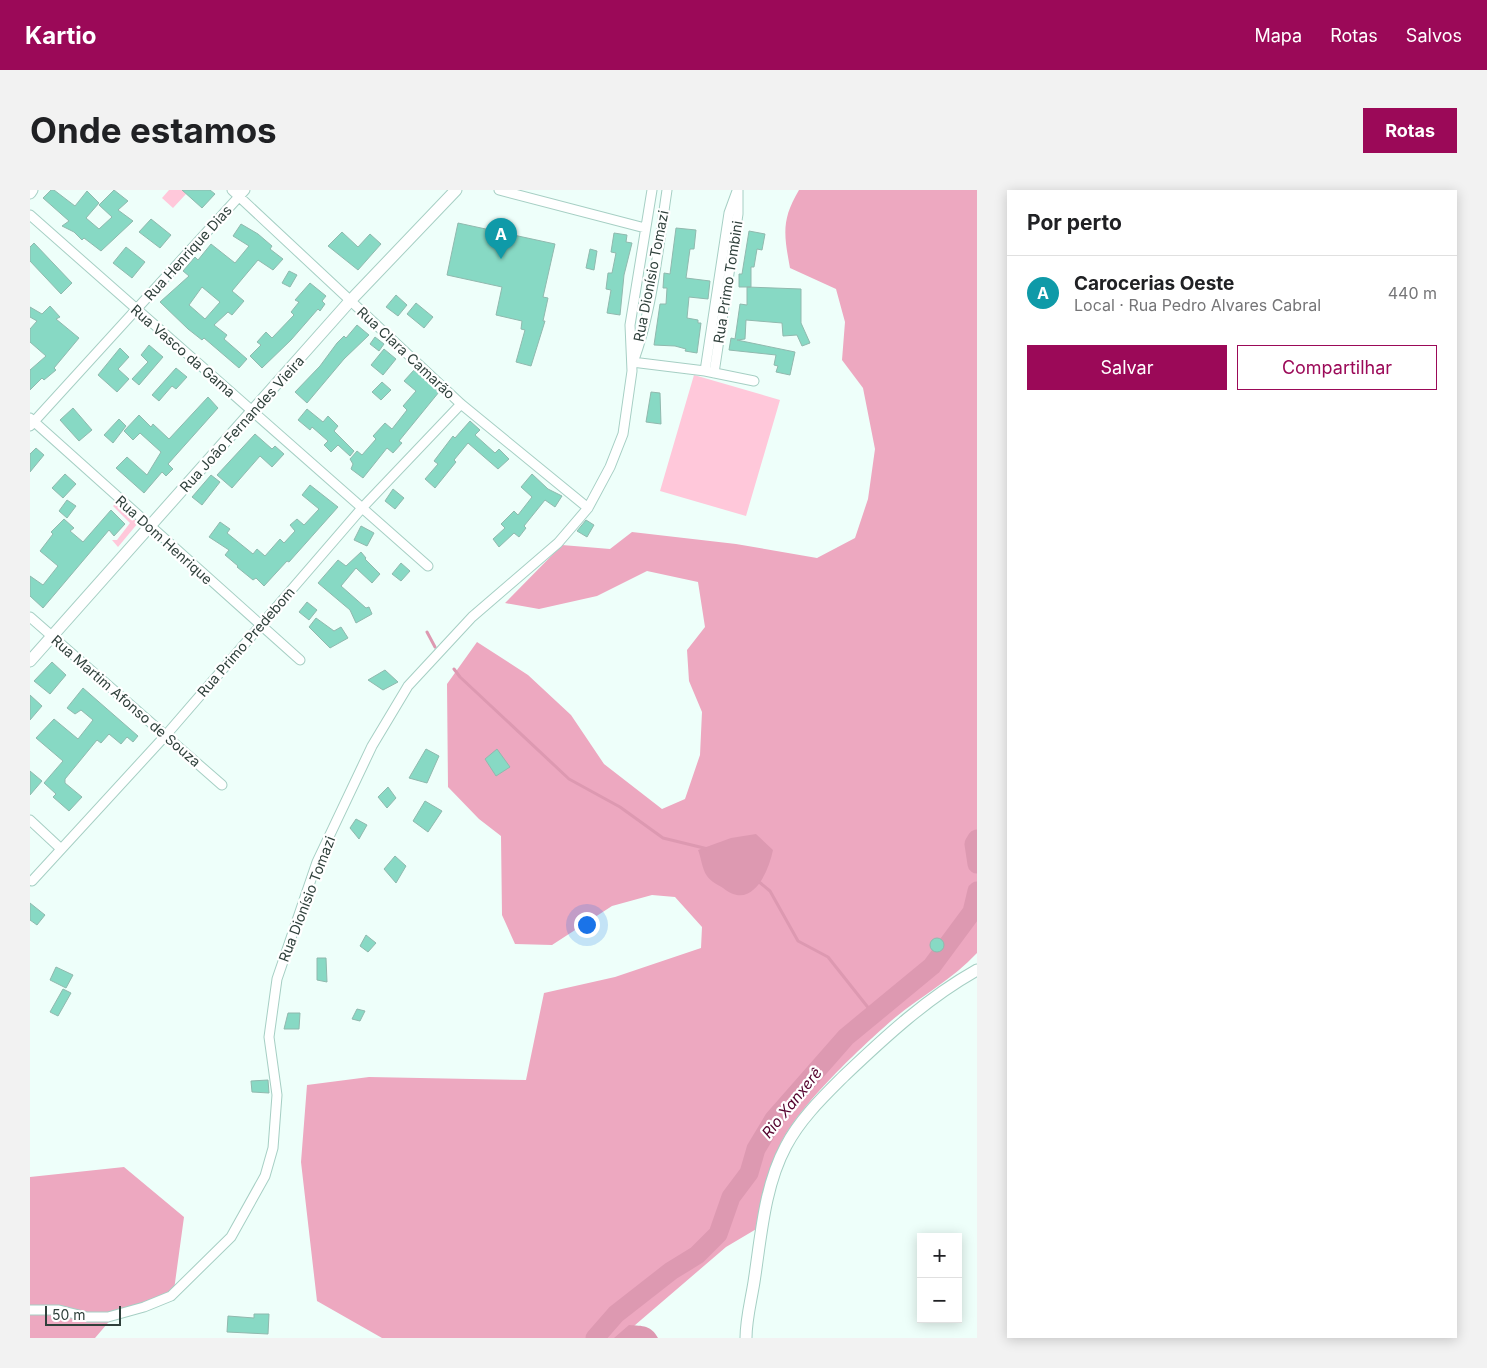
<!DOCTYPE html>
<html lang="pt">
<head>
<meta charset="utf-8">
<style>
	:root { --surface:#fff; --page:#f2f2f2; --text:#202124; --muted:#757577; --line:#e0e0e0; --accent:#9b0958 }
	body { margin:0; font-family:Inter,sans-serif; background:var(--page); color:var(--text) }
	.controls { position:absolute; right:15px; bottom:15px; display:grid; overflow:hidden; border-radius:0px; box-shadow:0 2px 12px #0003 }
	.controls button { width:45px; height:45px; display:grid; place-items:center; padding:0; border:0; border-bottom:1px solid var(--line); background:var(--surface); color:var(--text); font:25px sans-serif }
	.scale { position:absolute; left:15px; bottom:12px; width:76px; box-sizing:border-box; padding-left:5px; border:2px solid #2f403b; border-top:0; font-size:14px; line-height:18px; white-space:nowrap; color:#2f403b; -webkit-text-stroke:4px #fff; paint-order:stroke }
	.you { position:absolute; left:556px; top:734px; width:18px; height:18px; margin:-12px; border:4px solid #fff; border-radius:50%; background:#1a73e8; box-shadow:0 0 0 8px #1a73e833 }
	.badge { display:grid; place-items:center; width:32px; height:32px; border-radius:50%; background:var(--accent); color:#fff; font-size:16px; font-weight:700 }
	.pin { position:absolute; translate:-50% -41px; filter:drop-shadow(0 1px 2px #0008) }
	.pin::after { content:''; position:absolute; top:26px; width:18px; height:15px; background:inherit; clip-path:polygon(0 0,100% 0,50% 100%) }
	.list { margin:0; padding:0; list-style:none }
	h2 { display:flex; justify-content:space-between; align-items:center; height:65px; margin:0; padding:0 20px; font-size:21px }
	h2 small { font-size:16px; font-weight:400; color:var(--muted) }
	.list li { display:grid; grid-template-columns:32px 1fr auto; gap:15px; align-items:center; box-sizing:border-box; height:75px; padding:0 20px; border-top:1px solid var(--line) }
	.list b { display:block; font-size:19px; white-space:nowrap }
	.list p { margin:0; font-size:16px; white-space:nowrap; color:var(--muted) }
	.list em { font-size:16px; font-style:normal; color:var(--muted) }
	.actions { display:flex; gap:10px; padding:15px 20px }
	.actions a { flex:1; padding:11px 0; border:1px solid var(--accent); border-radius:0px; text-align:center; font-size:18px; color:var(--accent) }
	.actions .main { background:var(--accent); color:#fff }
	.map { position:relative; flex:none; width:947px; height:1148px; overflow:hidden; border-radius:0px }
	header { display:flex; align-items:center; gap:30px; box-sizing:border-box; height:70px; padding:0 25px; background:var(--accent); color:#fff }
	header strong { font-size:24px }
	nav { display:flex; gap:28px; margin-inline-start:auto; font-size:18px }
	.intro { display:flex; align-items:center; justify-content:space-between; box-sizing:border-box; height:120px; padding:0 30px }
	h1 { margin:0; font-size:35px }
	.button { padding:12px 22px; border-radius:0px; background:var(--accent); color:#fff; font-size:18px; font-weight:700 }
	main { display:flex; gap:30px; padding:0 30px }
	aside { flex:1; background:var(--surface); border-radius:0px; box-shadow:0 2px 12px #0003 }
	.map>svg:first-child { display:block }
	.green { fill:#ffc8da }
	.forest { fill:#eda8c0 }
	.water { fill:#dd99b1 }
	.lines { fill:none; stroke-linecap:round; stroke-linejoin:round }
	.stream { stroke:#dd99b1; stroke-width:3 }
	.river { stroke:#dd99b1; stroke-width:19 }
	.building { fill:#87d9c4; stroke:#90b9ae; fill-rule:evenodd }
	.minor-casing { stroke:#a6cfc4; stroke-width:11 }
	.tertiary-casing { stroke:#a6cfc4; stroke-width:13 }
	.minor { stroke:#fff; stroke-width:9 }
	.tertiary { stroke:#fff; stroke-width:11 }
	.labels { text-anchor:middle; stroke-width:4.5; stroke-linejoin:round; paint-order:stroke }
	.street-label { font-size:14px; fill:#2f403b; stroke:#fff }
	.water-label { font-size:15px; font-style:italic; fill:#54022d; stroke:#fff }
</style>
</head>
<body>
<header>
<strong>Kartio</strong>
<nav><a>Mapa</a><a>Rotas</a><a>Salvos</a></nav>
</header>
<div class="intro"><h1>Onde estamos</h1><a class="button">Rotas</a></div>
<main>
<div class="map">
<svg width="947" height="1148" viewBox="0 0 947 1148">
	<rect width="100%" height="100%" fill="#eefffa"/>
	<!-- green -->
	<path class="green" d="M139 0H152L156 4 143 18 132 8Z
		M664 185 750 210 716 326 630 301Z
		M86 313 108 333 88 357 82 350H87L100 333 83 316Z"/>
	<!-- forest -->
	<path class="forest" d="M769 0H947V763C922 790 889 807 861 831 829 859 762 922 748 960 739 985 734 1012 728 1038L696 1057 590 1148H352L287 1111 271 972 277 895 339 887 496 890 514 803 585 787 671 758 672 737 645 707 622 705 582 716 522 755 485 754 472 725 471 646 449 629 418 597 417 494 447 452 498 485 541 525 574 574 632 619 655 609 670 565 672 522 659 491 657 460 675 437 668 392 617 381 567 406 509 419 475 413 532 355 580 359 602 342 706 354 787 368 825 348 838 309 845 259 833 198 812 170 815 132 806 99 760 78C754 45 751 30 769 0Z
		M94 977 154 1027 144 1100 83 1127 65 1148H0V987Z"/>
	<!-- water -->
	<path class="water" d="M726 644 743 660C738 684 721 721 693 698 688 695 680 691 677 686 672 679 671 667 668 660L701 648Z
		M599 1135C613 1136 621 1135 628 1148H584Z"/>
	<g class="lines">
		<!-- stream -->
		<path class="stream" d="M397 442 405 457
			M424 479 430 487 539 589 590 617 633 648 678 659
			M728 691 740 701 768 751 798 767 844 825"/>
		<!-- river -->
		<path class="river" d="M947 649 944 654 947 674
			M565 1148 586 1124 641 1081 667 1065 688 1044 701 1007 719 983 726 959 744 929 816 847 902 776 942 722 947 701"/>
	</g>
	<!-- building -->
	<path class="building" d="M21 0H24L45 16 57 1 69 13 56 28 69 39 82 27 69 15 84 0 98 11 88 20 103 31 71 61 54 48 52 50 44 42 32 36 39 31 13 8Z
		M152 0H180L185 4 172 18Z
		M121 29 141 45 130 58 109 42Z
		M428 33 525 54 513 107 518 108 513 131H515L501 176 486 172 495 140 491 139 492 131 466 125 472 97 417 85Z
		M211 34 228 44 242 56 240 59 253 69 243 80 228 70 202 101 214 111 202 125 198 122 184 135 197 145 194 149 217 169 209 178 174 148 172 150 158 139 130 112 159 86 153 81 165 67 168 70 181 54 205 73 219 56 203 46ZM172 97 190 112 175 129 159 115Z
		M646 38 666 40 664 59H660L656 88 680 91 678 109 659 107 657 128 668 130V133H671L667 163 655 161 656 159 645 156 624 155 630 114H636L637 98H633L634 83 640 84Z
		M719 41 735 44 732 60 727 59 724 77H721V97H709V84H712Z
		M312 42 328 57 340 44 351 54 328 80 298 56Z
		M584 43 597 45 596 52 602 53 594 85 590 125 577 123 581 100 576 99 578 83H582L586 63 581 62Z
		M4 53 42 93 31 104 0 71V57Z
		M96 57 115 72 102 88 83 73Z
		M560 59 567 61 564 80 556 78Z
		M259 81 267 85 260 97 252 93Z
		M280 93 296 106 292 111 295 114 290 121 288 119 261 150 232 178 220 166 231 155 227 152 236 142 242 148 264 125 261 122 269 112 265 110Z
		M717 97 771 99V133L780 153 772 156 767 145 753 146 752 133 716 130 715 149 707 150 765 162 760 185 746 182 748 176 744 175 746 165 699 160 701 148 705 149 710 114 717 115Z
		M366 105 377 115 368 126 356 117Z
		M386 113 403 127 394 138 377 124Z
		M20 116 30 127 26 129 49 148 24 178 26 180 14 190 12 188 0 200V180L16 166 0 152V139L7 131 0 127V117L12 124Z
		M327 135 339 145 314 169 277 213 265 202 290 176 307 153 314 146 316 148Z
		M345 147 354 154 349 161 340 154Z
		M119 155 133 167 109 195 102 189 118 172 111 165Z
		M90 158 99 167 88 179 99 189 87 202 68 185Z
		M354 159 366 169 353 185 341 175Z
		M146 178 157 187 146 199 142 196 129 211 122 205Z
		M384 180 409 202 369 251 372 253 363 263 357 258 333 288 321 279 323 274 320 269 327 261 332 265 346 249 343 246 355 233 362 239 377 220 373 216 386 201 374 191Z
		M352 192 361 200 351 210 342 202Z
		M621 202 630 203 631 234 616 232Z
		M178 207 188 218 138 274 143 279 136 286 132 282 114 303 86 278 97 267 117 285 131 262 110 243 103 250 94 241 109 225 121 237 123 234 139 249Z
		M43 218 62 240 49 251 30 230Z
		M277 219 293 232 298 226 308 236 304 241 324 261 320 266 308 255 301 262 294 255 298 251 282 237 280 240 268 230Z
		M89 229 96 236 83 253 74 245Z
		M440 231 450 240 445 245 465 263 469 259 479 269 468 279 438 253 424 270 426 272 405 298 395 289 408 274 404 271 423 246 425 248Z
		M225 244 242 259 245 256 254 264 242 277 230 266 202 298 187 285Z
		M6 258 14 265 0 282V264Z
		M35 284 46 294 33 308 22 298Z
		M502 284 518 299 532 306 525 317 515 310 494 336 496 338 489 347 484 343 469 357 463 349 475 338 471 334 484 321 488 325 502 307 491 297Z
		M181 285 190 292 172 315 162 307Z
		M280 295 308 317 259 372 257 371 234 396 226 388 223 390 207 377 208 376 195 365 199 360 179 347 190 332 200 339 197 343 223 364 227 359 235 366 250 349 254 353 265 341 260 335 267 329 274 335 289 319 272 305Z
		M363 299 374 308 365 319 355 311Z
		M37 310 46 316 37 328 29 321Z
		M81 320 95 334 84 346 79 340 13 418 0 406V386L13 395 28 376 10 361 23 344 21 342 34 329 44 338 40 341 53 352Z
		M556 330 564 335 557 347 547 341Z
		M331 336 344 343 337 356 324 350Z
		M331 362 336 368 335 369 350 384 342 393 326 378 311 396 336 418 339 417 342 424 326 433 320 420 288 393 308 370 316 376Z
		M371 373 380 381 371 391 362 384Z
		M277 412 287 420 279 430 269 422Z
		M286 428 304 441 311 437 318 448 300 458 279 437Z
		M22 472 36 485 20 504 4 491Z
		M355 480 368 492 353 500 338 490Z
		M53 498 108 546 103 552 97 547 91 554 79 544 71 553 67 550 35 589V593L52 607 39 621 23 607 26 604 14 593 33 571 6 548 24 529 48 549 63 530 51 520 45 524 37 518Z
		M0 505 12 516 0 530Z
		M396 559 409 566 397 593 379 588Z
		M467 559 480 577 466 586 455 569Z
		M0 581 12 591 0 605Z
		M358 597 366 608 357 618 348 607Z
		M395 611 412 621 398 642 383 631Z
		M326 629 337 635 329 649 320 638Z
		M365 666 376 676 366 693 354 679Z
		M0 713 15 725 7 735 0 730Z
		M336 745 346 753 338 762 330 756Z
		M900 755a7 7 0 1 1 14 0a7 7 0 1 1-14 0Z
		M287 768H296L297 792 287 790Z
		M26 777 43 785 36 798 20 790Z
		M33 799 41 803 28 826 20 822Z
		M327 819 335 821 330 831 322 829Z
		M258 823H270L269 839H254Z
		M238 890 239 903 222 902 221 891Z
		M224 1124H239L238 1144 197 1142 198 1126 224 1128Z"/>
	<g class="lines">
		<!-- minor casing -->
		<g class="minor-casing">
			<path id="minor" d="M202 0 431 214 558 318
				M469 0 615 38
				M0 25 398 376
				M602 172 675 181 724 191
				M603 172C622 123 629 53 637 0
				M675 181 699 23 707 1
				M684 183 708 24V0
				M0 228 270 470
				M0 236 215 0
				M0 427 192 595
				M0 630 30 658
				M2 691 136 545 332 318 431 214
				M0 1120H29L57 1127H78L114 1117 141 1106 201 1047 235 986 243 958 247 905 239 847 247 789 287 672 342 556 378 496 442 427 528 353 558 318 580 277 593 244 602 181 600 135 622 0"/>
		</g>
		<!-- tertiary casing -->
		<g class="tertiary-casing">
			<path id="tertiary" d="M0 3 2 0
				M0 471 320 111 426 0
				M716 1148C716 1129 721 1111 724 1092 731 1047 734 997 756 956 770 929 793 907 814 886 855 847 897 808 947 780"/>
		</g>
		<!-- minor -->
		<use href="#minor" class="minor"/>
		<!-- tertiary -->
		<use href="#tertiary" class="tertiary"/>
	</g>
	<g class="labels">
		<!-- street labels -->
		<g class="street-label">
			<text transform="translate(158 63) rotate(-48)" y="5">Rua Henrique Dias</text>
			<text transform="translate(621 86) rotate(-79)" y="5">Rua Dionísio Tomazi</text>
			<text transform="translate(698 92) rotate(-81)" y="5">Rua Primo Tombini</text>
			<text transform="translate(153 161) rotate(41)" y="5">Rua Vasco da Gama</text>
			<text transform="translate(376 163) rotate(43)" y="5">Rua Clara Camarão</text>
			<text transform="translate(212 234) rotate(-48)" y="5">Rua João Fernandes Vieira</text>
			<text transform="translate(134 350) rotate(42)" y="5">Rua Dom Henrique</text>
			<text transform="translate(216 452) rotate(-49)" y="5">Rua Primo Predebom</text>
			<text transform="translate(96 511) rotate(41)" y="5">Rua Martim Afonso de Souza</text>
			<text transform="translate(277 709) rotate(-69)" y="5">Rua Dionísio Tomazi</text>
		</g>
		<!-- water labels -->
		<g class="water-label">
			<text transform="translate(762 913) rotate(-51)" y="5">Rio Xanxerê</text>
		</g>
	</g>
</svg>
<div class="controls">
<button>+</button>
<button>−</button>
</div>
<div class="scale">50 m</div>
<div class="you"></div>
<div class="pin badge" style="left:471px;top:69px;background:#0f9aa8">A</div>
</div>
<aside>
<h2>Por perto<small></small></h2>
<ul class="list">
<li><span class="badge" style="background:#0f9aa8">A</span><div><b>Carocerias Oeste</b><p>Local · Rua Pedro Alvares Cabral</p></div><em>440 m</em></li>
</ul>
<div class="actions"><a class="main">Salvar</a><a>Compartilhar</a></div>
</aside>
</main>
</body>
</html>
